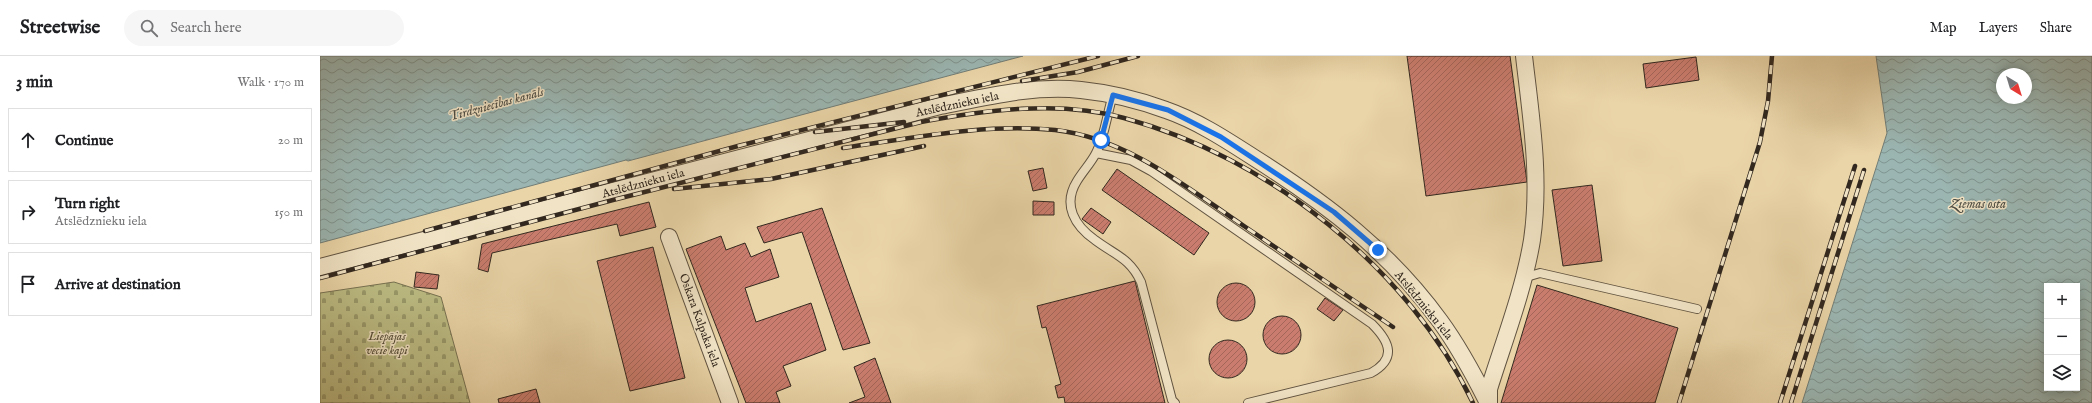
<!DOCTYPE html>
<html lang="en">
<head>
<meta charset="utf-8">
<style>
	:root { --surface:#fff; --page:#f6f6f6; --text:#202124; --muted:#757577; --line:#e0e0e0 }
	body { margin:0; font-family:"IM FELL English",serif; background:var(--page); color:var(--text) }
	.controls { position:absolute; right:12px; bottom:12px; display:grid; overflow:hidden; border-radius:0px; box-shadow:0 2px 10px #0003 }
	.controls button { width:36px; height:36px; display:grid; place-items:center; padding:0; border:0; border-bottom:1px solid var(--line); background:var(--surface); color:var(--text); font:20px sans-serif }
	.compass { position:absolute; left:1676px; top:12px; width:36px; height:36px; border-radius:50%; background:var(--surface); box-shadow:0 2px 10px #0003; rotate:142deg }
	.stop { position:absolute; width:12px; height:12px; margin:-9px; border:3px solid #1a73e8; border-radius:50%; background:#fff }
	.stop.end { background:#1a73e8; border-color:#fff; box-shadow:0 1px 4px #0008 }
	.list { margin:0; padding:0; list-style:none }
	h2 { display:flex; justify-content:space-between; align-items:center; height:52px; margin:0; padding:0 16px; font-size:17px }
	h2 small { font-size:13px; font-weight:400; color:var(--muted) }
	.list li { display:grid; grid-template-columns:26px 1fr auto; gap:12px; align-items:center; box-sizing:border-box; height:64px; margin:0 8px 8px; padding:0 8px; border:1px solid var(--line); border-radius:0px }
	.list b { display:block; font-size:15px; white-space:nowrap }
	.list p { margin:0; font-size:13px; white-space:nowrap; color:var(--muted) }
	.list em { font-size:13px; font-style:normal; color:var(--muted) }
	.icon { flex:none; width:22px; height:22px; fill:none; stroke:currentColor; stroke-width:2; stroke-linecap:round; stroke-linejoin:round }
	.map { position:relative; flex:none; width:1772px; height:347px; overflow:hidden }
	header { display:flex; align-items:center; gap:24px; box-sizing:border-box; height:56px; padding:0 20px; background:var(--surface); border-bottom:1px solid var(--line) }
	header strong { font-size:19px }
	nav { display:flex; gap:22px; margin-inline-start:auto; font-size:14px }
	.search { width:280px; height:36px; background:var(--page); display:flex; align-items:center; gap:10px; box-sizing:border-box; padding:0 14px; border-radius:22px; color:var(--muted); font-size:15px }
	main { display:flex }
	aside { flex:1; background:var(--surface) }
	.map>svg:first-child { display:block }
	.cemetery { fill:url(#cemetery-stones); stroke:#777252 }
	.water { fill:url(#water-waves); stroke:#717d77; fill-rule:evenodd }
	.building { fill:url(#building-hatch); stroke:#32281f }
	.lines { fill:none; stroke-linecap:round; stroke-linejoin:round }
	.lane-casing { stroke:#605341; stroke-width:10 }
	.street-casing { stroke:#605341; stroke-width:18 }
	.lane { stroke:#f1e4c6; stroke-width:8 }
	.street { stroke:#f1e4c6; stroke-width:16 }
	.rail-casing { stroke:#32281f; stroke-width:4.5 }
	.rail { stroke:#f1e4c6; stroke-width:3; stroke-dasharray:9; stroke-linecap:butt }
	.route { stroke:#1a73e8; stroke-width:5 }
	.labels { text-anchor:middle; stroke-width:3; stroke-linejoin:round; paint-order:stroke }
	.street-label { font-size:12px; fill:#32281f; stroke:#f1e4c6 }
	.park-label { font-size:12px; font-style:italic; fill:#544d38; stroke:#f1e4c6 }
	.water-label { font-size:13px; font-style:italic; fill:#4c4c44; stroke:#f1e4c6 }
</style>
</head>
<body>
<header>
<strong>Streetwise</strong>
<div class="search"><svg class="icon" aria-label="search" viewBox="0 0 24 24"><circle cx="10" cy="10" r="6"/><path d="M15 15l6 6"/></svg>Search here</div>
<nav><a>Map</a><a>Layers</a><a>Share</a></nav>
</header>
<main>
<aside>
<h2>3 min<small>Walk · 170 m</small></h2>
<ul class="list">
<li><svg class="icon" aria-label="ahead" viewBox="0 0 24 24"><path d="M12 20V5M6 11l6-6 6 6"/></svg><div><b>Continue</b></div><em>20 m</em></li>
<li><svg class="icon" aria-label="right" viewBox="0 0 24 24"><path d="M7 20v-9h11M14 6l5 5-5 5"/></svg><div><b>Turn right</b><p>Atslēdznieku iela</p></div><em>150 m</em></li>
<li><svg class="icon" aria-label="arrive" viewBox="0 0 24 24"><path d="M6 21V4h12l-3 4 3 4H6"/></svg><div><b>Arrive at destination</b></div></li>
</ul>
</aside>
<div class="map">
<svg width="1772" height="347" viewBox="0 0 1772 347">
	<defs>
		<pattern id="cemetery-stones" width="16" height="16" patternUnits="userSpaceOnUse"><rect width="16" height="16" fill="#bcbc84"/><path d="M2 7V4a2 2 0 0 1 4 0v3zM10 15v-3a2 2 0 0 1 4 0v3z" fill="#99996b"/></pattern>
		<pattern id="water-waves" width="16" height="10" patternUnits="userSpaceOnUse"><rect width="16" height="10" fill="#9bb6b2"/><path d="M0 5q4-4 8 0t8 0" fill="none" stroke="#7f9490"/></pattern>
		<pattern id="building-hatch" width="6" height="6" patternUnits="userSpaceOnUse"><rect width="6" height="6" fill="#ca7d6e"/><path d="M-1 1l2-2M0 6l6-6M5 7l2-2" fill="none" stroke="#a5665a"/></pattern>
	</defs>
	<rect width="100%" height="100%" fill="#ead5a8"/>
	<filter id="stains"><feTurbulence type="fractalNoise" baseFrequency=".005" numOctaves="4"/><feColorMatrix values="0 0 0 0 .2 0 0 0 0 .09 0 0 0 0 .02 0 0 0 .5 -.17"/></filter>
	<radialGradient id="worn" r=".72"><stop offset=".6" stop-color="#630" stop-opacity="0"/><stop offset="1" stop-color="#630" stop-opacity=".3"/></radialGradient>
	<!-- cemetery -->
	<path class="cemetery" d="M74 226 121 241 150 347H0V237Z"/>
	<!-- water -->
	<path class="water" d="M0 0H703L308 105 306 104 0 187Z
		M1556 0H1772V347H1482L1567 77ZM1682 18H1706V42H1682ZM1727 230H1757V332H1727Z"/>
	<!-- building -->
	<path class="building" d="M1087 0H1190L1207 126 1106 140Z
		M1376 1 1379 24 1326 32 1323 8Z
		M723 112 727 132 713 135 708 115Z
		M797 113 889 177 874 199 782 134Z
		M1272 129 1282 205 1243 210 1232 134Z
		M713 145 734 146V159H713Z
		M329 146 336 171 300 180 297 168 172 197 168 216 158 213 162 188Z
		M502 152 550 287 523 294 482 176 444 187 437 171Z
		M771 152 791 166 783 178 762 163Z
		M401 180 406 194 425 187 431 201 450 193 459 221 425 232 436 266 491 247 506 294 463 310 471 330 456 336 460 347H426L366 193Z
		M333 191 365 322 310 335 277 205Z
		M96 216 119 219 117 233 94 231Z
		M815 225 845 347H745L744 341 738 342 735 330 741 328 726 271 722 272 717 250Z
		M897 246a19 19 0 1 1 38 0a19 19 0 1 1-38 0Z
		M1217 229 1358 272 1335 347H1181Z
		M1005 242 1023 254 1014 265 997 253Z
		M943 279a19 19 0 1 1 38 0a19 19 0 1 1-38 0Z
		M889 303a19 19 0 1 1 38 0a19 19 0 1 1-38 0Z
		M555 302 571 347H529L545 341 534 311Z
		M216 333 220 347H179L178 343Z"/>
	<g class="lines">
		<!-- lane casing -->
		<g class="lane-casing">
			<path id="lane" d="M793 39C787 57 785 80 776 97 771 107 763 115 757 125 742 149 755 170 775 184 795 199 810 202 821 226L852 344 855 347
				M776 97 811 104 831 115 1052 268C1071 287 1076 303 1051 317L928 347
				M1203 222 1220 217 1377 253"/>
		</g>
		<!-- street casing -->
		<g class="street-casing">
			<path id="street" d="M349 181 410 347
				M0 211 620 50C666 41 713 29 761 34 790 37 819 44 846 54 878 65 908 85 936 103 1007 148 1070 196 1120 265 1139 291 1154 319 1168 347
				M1169 347V333C1184 285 1204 233 1212 184 1221 122 1211 61 1204 0"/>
		</g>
		<!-- lane -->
		<use href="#lane" class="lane"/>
		<!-- street -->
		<use href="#street" class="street"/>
		<!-- rail casing -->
		<g class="rail-casing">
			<path id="rail" d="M702 25 758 16 818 0
				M495 76 584 66
				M523 92C593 82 665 67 735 74 807 82 866 131 924 170 974 204 1023 237 1073 271
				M354 133 451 123 604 90
				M105 175 418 90 778 0
				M0 222 293 144 601 66C664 54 740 44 804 62 948 101 1089 212 1153 347
				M1359 347 1440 86 1448 45 1452 0
				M1460 347 1535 110
				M1471 347 1544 114"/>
		</g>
		<!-- rail -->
		<use href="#rail" class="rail"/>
	</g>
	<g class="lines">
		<!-- route -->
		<path class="route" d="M781 84 793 39 848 54 901 81 1014 156 1058 194"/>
	</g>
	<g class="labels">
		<!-- street labels -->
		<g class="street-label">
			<text transform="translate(637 48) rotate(-12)" y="4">Atslēdznieku iela</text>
			<text transform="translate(323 127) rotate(-15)" y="4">Atslēdznieku iela</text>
			<text transform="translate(1104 249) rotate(51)" y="4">Atslēdznieku iela</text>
			<text transform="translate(380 264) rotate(70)" y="4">Oskara Kalpaka iela</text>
		</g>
		<!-- park labels -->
		<g class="park-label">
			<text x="67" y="284">Liepājas<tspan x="67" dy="14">vecie kapi</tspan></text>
		</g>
		<!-- water labels -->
		<g class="water-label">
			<text transform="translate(176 47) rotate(-15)" y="5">Tirdzniecības kanāls</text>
			<text x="1658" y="152">Ziemas osta</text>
		</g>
	</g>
	<rect width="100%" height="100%" filter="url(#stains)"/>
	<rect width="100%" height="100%" fill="url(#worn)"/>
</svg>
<div class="controls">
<button>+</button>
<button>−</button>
<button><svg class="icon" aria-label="layers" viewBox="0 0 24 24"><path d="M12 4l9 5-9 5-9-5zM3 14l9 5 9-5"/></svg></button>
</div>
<svg class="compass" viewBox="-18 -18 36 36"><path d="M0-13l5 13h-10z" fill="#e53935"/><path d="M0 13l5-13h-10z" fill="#757577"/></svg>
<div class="stop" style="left:781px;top:84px"></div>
<div class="stop end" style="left:1058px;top:194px"></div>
</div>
</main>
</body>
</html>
